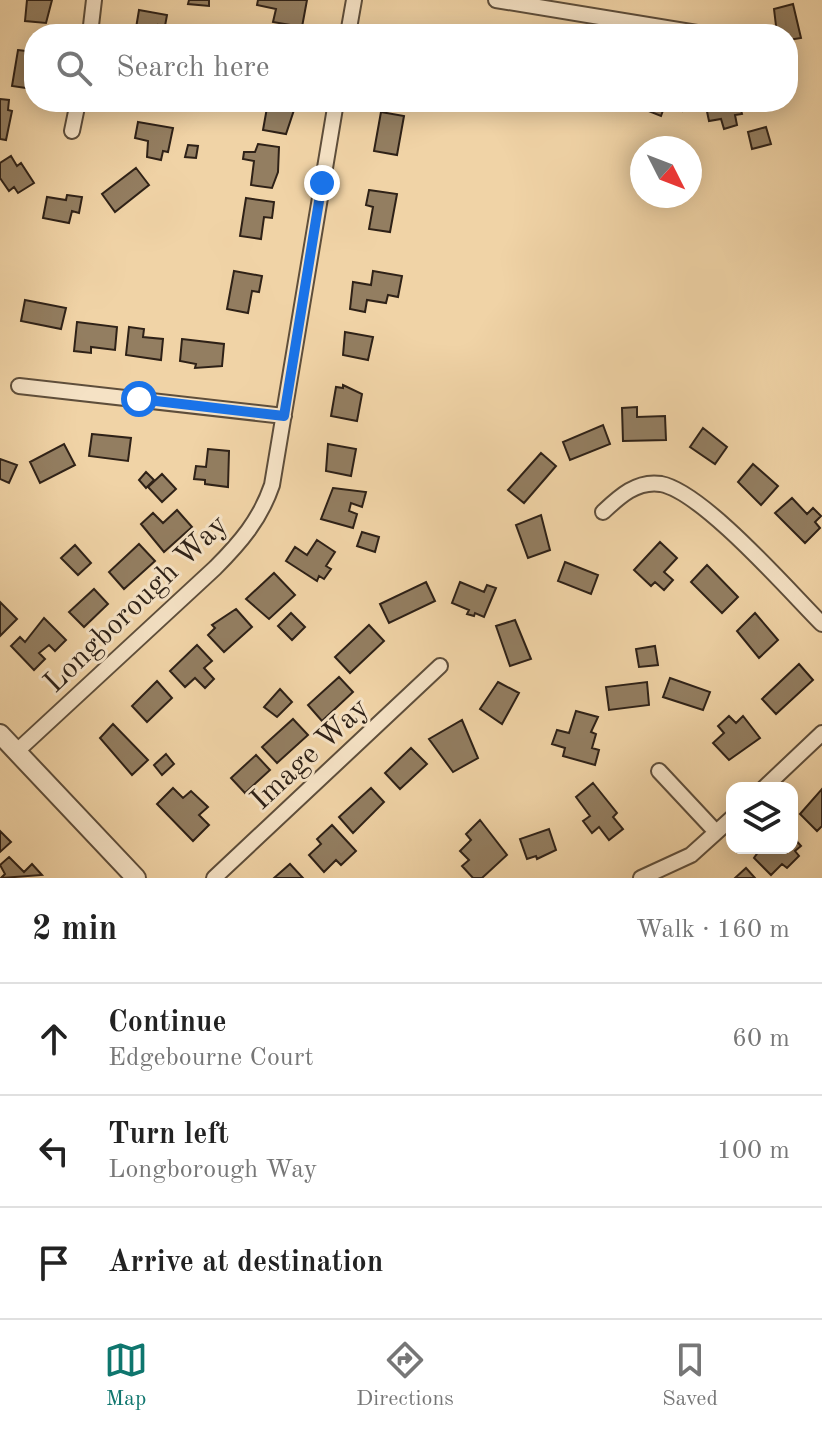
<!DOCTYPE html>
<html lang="en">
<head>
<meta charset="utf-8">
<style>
	:root { --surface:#fff; --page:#f6f6f6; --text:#222; --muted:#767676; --line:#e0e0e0; --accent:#0f766e }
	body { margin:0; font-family:"Old Standard TT",serif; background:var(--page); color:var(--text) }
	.controls { position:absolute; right:24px; bottom:24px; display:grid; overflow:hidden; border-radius:16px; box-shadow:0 4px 20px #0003 }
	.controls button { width:72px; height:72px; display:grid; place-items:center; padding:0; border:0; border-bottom:2px solid var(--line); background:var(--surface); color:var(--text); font:40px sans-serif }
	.compass { position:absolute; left:630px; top:136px; width:72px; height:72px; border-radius:50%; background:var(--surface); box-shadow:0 4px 20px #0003; rotate:132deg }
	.stop { position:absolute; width:24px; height:24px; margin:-18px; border:6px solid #1a73e8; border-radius:50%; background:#fff }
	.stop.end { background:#1a73e8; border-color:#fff; box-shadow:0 2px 8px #0008 }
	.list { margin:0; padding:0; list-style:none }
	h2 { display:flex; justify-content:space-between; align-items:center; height:104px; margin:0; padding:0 32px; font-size:34px }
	h2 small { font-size:26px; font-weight:400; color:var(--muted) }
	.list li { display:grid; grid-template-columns:52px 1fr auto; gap:24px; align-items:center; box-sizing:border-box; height:112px; padding:0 32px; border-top:2px solid var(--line) }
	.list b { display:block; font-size:30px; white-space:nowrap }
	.list p { margin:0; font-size:26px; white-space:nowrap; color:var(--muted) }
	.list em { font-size:26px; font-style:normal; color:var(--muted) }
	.icon { flex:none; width:44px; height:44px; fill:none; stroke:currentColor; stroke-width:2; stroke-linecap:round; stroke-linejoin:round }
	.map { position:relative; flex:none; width:822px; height:878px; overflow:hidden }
	.search { position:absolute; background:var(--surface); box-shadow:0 4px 20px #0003; left:24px; right:24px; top:24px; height:88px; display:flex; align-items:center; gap:20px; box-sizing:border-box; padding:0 28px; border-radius:32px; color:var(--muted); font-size:30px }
	.sheet { height:440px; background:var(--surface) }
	nav { display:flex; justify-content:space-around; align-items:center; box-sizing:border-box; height:112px; border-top:2px solid var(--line); background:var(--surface); font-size:22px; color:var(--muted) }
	nav a { display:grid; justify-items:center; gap:4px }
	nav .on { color:var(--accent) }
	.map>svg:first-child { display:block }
	.building { fill:#937e61; stroke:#2e2117; stroke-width:2 }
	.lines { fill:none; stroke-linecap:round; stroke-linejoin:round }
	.minor-casing { stroke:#5e4e3b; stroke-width:18 }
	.tertiary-casing { stroke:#5e4e3b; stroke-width:22 }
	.minor { stroke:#f5e2c5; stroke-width:14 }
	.tertiary { stroke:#f5e2c5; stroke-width:18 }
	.route { stroke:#1a73e8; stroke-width:10 }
	.labels { text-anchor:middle; stroke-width:6; stroke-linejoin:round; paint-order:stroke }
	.street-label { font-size:30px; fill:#2e2117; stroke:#f5e2c5 }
</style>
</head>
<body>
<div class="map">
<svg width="822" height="878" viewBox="0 0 822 878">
	<rect width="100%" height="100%" fill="#f0d3a6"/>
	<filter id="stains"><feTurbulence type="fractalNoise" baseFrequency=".0025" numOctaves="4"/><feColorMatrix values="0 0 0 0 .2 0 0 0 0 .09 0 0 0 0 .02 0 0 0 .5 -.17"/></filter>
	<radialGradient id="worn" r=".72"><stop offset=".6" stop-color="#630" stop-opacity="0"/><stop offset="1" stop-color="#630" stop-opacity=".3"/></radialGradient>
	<!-- building -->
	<path class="building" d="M27 0H52L46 23 25 21Z
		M189 0H209V6L188 4Z
		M258 0H307L302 27 273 22 276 9 257 5Z
		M793 4 801 38 788 40V34H777L774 9Z
		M139 10 167 15 165 26 158 25 157 34H135Z
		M18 50 34 52 33 89 12 86Z
		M0 99 9 100 8 110 12 111 6 140 0 139Z
		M268 102H291L290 110H294L286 134 263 130Z
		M650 102H685L682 111 665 105 661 116 646 110Z
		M705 102H739L742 114 735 115 737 125 724 129 721 119 709 121Z
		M381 112 404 116 397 155 374 151Z
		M138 122 173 128 168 152 163 151 161 160 147 157 148 141 135 138Z
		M766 127 771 144 752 149 748 132Z
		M258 144 279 147 278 172 272 188 251 185 254 161 243 159 244 152H255Z
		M188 145 198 146 196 158 185 157Z
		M11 156 17 166 21 163 34 183 18 193 14 187 9 191 0 178V163Z
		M136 168 149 185 115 212 102 194Z
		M369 190 397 194 390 232 369 229 373 207 366 205Z
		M67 195 82 197 79 213 72 211 69 223 43 218 47 197 66 200Z
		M246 198 274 202 272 218 264 217 261 239 240 236Z
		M234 271 262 276 259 292 252 291 248 313 227 309Z
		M373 271 402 276 398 297 388 295 386 303 367 300 365 312 350 309 353 282 371 285Z
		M25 300 66 308 61 329 21 321Z
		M77 322 117 327 115 350 91 347V353L74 351Z
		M129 327 144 329 143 337 163 339 161 360 126 355Z
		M345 332 373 337 368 360 343 355Z
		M182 339 224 344 222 366 195 368 196 364 180 361Z
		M343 385 362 394 357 421 331 416 336 387 343 388Z
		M637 407V417L665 416 666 440 623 441 622 408Z
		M603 425 610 444 570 460 563 442Z
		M703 428 727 447 715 464 690 447Z
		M92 434 131 438 128 461 89 456Z
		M64 444 75 465 40 483 30 462Z
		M328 444 356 449 351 476 326 471Z
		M208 449 229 451 228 487 205 484V480L194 479 196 466 206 467Z
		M541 453 556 466 524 503 508 490Z
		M0 459 17 465 9 483 0 479Z
		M753 464 778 486 761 505 738 482Z
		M146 472 154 480 146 488 139 480Z
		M162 474 176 489 162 502 148 487Z
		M333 488 366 492 362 507 351 503 349 511 357 514 353 528 321 519Z
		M792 498 807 514 813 508 821 516 815 522 820 528 805 543 775 513Z
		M177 510 192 527 164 552 141 524 153 513 163 523Z
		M541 515 550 550 528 558 516 525Z
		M362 532 379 537 375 552 357 546Z
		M317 540 335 552 326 566 331 569 324 579 319 576 317 581 286 561 295 547 307 555Z
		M660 542 677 558 664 572 673 580 664 590 655 582 651 586 634 570Z
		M139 544 155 561 124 589 109 572Z
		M75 545 91 563 78 575 61 558Z
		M565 562 598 575 591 594 558 581Z
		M707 565 738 597 722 613 691 582Z
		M274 573 295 595 269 619 246 599Z
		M426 582 435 601 389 623 380 604Z
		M460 582 484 592 487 585 496 588 484 617 475 613 474 616 467 614 469 610 452 603Z
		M94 589 108 604 84 627 69 612Z
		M0 602 17 619 0 636Z
		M236 609 252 627 224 652 208 635 215 628 212 625Z
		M291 613 305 627 292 640 278 626Z
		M755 613 778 640 759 658 737 631Z
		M44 618 66 640 55 651 49 645 39 653 45 659 34 670 11 646 20 637 25 642Z
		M515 620 531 659 510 666 496 626Z
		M369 625 384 641 350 673 335 657Z
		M197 645 212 661 204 668 214 679 205 688 195 678 185 687 170 671Z
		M655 646 658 665 639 667 636 649Z
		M799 664 813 680 776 714 762 699Z
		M339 677 353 692 322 721 308 705Z
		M670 678 710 692 703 710 663 697Z
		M157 681 172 698 147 722 132 706Z
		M498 682 519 693 502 724 480 709Z
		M647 682 649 705 609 710 606 687Z
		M280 689 292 702 277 717 264 707Z
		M576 711 598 717 591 732 596 734 592 748 599 750 595 765 563 756 565 748 552 744 557 730 569 733Z
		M729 716 736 723 743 716 760 738 729 760 713 743 724 733 718 726Z
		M293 719 308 735 277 763 262 747Z
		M462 720 478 758 453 772 429 739Z
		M113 724 148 760 132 775 100 738Z
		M411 748 427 764 400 789 385 773Z
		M166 754 174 764 162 775 154 765Z
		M256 755 270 770 245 793 231 778Z
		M593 783 617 813 613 817 623 829 609 840 599 827 592 833 583 821 590 816 576 797Z
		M173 788 183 798 191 791 208 807 199 815 209 825 193 841 157 804Z
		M371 788 384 802 353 833 339 817Z
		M822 789V826L817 831 800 814Z
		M480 820 507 855 482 878H473L462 866 469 860 460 851 471 840 466 834Z
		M332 825 356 851 341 865 336 860 324 872 309 855 321 844 317 839Z
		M549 829 556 850 537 859 536 856 527 859 520 839Z
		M0 831 11 842 0 852Z
		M792 836 801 846 795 851 799 856 787 868 782 864 771 875 754 858 761 848H792Z
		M9 857 24 872 32 864 42 875 1 878 5 874 0 865Z
		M290 864 303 878H274Z
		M746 868 755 878H735Z"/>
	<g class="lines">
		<!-- minor casing -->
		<g class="minor-casing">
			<path id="minor" d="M496 0 703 34
				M90 34 94 0
				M348 34 354 0
				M72 131 78 102
				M19 386 284 416
				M603 512C619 497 637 480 661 484 703 492 789 591 822 624
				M16 752 215 568C240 543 260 520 272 485L336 102
				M659 771 716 832
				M764 788 822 733
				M214 878 440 666
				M641 878 691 855 732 818"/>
		</g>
		<!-- tertiary casing -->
		<g class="tertiary-casing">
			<path id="tertiary" d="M0 734 136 878"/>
		</g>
		<!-- minor -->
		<use href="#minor" class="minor"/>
		<!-- tertiary -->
		<use href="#tertiary" class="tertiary"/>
	</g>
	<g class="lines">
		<!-- route -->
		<path class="route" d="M139 399 284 416 322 183"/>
	</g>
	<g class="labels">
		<!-- street labels -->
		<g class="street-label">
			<text transform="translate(135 603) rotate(-44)" y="10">Longborough Way</text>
			<text transform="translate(309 753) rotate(-43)" y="10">Image Way</text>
		</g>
	</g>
	<rect width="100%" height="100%" filter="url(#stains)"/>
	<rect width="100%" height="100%" fill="url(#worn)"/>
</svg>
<div class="controls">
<button><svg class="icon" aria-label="layers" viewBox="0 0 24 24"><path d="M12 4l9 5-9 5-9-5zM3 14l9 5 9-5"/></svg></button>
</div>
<svg class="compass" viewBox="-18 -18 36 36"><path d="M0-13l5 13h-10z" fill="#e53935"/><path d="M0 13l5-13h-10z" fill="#767676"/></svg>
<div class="stop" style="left:139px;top:399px"></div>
<div class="stop end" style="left:322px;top:183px"></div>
<div class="search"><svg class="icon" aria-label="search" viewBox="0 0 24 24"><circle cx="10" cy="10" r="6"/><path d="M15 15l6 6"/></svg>Search here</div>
</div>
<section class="sheet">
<h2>2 min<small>Walk · 160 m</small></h2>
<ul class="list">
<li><svg class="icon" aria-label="ahead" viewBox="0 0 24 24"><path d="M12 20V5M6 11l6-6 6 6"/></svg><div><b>Continue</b><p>Edgebourne Court</p></div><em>60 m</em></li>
<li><svg class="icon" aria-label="left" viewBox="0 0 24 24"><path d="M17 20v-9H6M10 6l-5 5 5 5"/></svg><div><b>Turn left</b><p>Longborough Way</p></div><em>100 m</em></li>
<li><svg class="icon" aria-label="arrive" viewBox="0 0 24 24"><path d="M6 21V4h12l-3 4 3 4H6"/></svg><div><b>Arrive at destination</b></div></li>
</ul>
</section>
<nav>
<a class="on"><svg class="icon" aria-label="map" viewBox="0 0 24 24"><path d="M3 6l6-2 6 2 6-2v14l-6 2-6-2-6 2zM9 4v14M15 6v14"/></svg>Map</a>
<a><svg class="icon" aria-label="directions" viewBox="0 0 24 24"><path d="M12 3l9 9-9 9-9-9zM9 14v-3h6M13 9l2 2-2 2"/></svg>Directions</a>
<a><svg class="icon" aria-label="saved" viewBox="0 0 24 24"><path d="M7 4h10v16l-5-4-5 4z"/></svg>Saved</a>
</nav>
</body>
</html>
